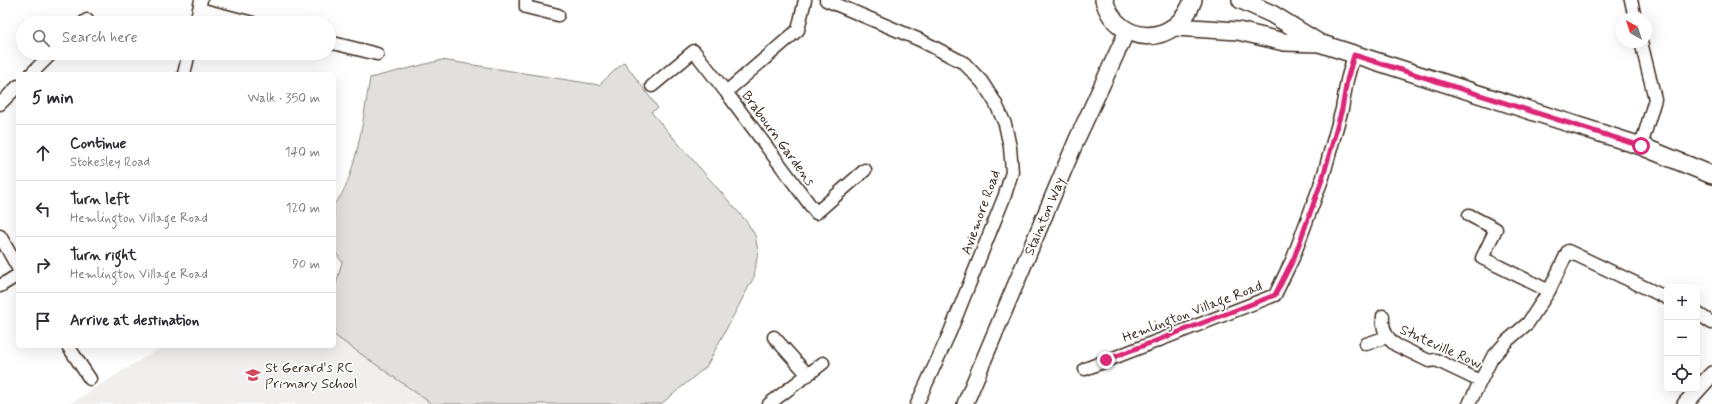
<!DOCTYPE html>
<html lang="en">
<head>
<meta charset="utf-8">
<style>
	:root { --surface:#fff; --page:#f2f2f3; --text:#2b2b33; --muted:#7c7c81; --line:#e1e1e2 }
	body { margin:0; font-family:Mynerve,sans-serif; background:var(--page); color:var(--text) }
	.controls { position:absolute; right:12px; bottom:12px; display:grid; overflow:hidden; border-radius:6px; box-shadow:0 4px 16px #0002 }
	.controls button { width:36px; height:36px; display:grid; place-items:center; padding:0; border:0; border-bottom:1px solid var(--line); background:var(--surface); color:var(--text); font:20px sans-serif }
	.compass { position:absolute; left:1616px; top:12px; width:36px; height:36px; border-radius:50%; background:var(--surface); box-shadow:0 4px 16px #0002; rotate:321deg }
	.stop { position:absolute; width:12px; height:12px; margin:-9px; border:3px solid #db2777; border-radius:50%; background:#fff }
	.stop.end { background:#db2777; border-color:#fff; box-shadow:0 1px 4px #0008 }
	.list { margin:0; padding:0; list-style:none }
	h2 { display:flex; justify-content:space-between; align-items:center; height:52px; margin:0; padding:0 16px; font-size:17px }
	h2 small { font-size:13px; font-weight:400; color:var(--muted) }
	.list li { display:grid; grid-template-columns:26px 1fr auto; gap:12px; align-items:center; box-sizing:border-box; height:56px; padding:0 16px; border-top:1px solid var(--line) }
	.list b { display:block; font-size:15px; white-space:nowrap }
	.list p { margin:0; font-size:13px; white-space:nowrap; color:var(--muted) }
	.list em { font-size:13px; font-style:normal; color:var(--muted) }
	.icon { flex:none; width:22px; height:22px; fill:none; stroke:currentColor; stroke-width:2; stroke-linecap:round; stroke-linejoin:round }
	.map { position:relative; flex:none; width:1712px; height:404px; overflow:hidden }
	.search { position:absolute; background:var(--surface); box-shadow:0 4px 16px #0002; left:16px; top:16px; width:320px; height:44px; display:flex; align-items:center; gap:10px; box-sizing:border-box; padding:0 14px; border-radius:22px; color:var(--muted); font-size:15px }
	.panel { position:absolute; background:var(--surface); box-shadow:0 4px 16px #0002; left:16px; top:72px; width:320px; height:276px; border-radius:6px }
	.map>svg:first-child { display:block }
	.built { fill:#f1efee }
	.green { fill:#e2e0de; stroke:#8e857e }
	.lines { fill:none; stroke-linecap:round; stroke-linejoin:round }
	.minor-casing { stroke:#3b2a1e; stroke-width:15 }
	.tertiary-casing { stroke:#3b2a1e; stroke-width:18 }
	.secondary-casing { stroke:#3b2a1e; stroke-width:20 }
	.minor { stroke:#fff; stroke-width:12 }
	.tertiary { stroke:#fff; stroke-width:15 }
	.secondary { stroke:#fff; stroke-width:17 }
	.route { stroke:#db2777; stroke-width:5 }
	.labels { text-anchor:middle; stroke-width:3.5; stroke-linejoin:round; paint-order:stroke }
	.street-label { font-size:14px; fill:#3b2a1e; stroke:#fff }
	.poi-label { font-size:14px; fill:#3b2a1e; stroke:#fff; text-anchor:start }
</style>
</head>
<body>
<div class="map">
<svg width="1712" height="404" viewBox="0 0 1712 404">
	<rect width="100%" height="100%" fill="#fff"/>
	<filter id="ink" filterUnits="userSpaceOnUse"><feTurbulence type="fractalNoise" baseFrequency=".025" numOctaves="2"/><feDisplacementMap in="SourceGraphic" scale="8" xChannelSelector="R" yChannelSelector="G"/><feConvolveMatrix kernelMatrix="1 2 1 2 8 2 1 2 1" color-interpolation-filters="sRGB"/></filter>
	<g filter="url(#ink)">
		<!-- built -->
		<path class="built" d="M334 335 432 404H69L163 346H334Z"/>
		<!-- green -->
		<path class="green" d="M442 60 599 85 624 62 658 108 651 112 747 222 755 235 758 251 754 277 706 367 661 404H432L334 335V292L342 262 334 250V204C355 186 365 108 370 78Z"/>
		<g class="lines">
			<!-- minor casing -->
			<g class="minor-casing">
				<path id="minor" d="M526 0V7L558 15
					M805 0 798 30 726 92 816 213 865 170
					M826 0 920 40 964 63 982 82 995 102 1005 124 1010 147 1012 172 1005 195 950 332 917 404
					M1631 0 1635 18
					M199 9 253 23
					M83 23 87 20
					M196 23 201 0
					M329 42 377 54
					M31 74 52 53
					M184 74 189 53
					M652 86 694 51 726 92
					M0 104 18 86
					M1641 146 1655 99 1641 42
					M1469 215 1496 229 1482 258 1549 291
					M0 236 18 268
					M0 286 18 275
					M1697 313 1712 323
					M1383 316C1382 328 1386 338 1396 345L1429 361 1436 360 1480 381
					M774 337 808 375
					M1366 344 1387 337
					M68 346 90 379
					M1085 369 1275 295 1293 258 1323 177 1342 109 1347 80 1354 55
					M769 404 823 363
					M1469 404 1492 358 1507 341 1528 323 1549 291 1568 251 1667 298"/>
			</g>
			<!-- tertiary casing -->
			<g class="tertiary-casing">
				<path id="tertiary" d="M965 404 1077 139 1127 31
					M1685 404 1712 374"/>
			</g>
			<!-- secondary casing -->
			<g class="secondary-casing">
				<path id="secondary" d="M1104 0C1118 48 1177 47 1193 0
					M1241 0 1272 14 1319 43 1641 146 1712 175
					M1176 27 1238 31 1284 42 1319 43"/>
			</g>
			<!-- minor -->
			<use href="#minor" class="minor"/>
			<!-- tertiary -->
			<use href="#tertiary" class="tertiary"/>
			<!-- secondary -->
			<use href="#secondary" class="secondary"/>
		</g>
	</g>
	<g class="lines" filter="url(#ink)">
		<!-- route -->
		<path class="route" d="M1106 360 1275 295 1294 258 1323 177 1342 109 1347 80 1354 55 1641 146"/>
	</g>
	<!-- icons -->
	<defs>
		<g id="school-bare" transform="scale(1.2)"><path d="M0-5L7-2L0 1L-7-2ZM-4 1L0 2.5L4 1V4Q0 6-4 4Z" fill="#d1495b" stroke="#fff" stroke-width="2.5" paint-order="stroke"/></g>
	</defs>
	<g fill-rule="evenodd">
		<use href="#school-bare" x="253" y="375"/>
	</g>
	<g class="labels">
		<!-- street labels -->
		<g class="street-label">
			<text transform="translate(779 138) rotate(54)" y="5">Brabourn Gardens</text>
			<text transform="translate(980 212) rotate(-70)" y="5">Aviemore Road</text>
			<text transform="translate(1044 216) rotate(-67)" y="5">Stainton Way</text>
			<text transform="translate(1192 311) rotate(-21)" y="5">Hemlington Village Road</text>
			<text transform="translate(1441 346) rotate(24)" y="5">Stuteville Row</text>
		</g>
		<!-- poi labels -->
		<g class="poi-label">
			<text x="265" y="372">St Gerard's RC<tspan x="265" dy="16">Primary School</tspan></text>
		</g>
	</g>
</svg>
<div class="controls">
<button>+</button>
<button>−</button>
<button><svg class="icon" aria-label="locate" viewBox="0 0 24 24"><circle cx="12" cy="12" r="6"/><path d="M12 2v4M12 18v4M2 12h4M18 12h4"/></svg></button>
</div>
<svg class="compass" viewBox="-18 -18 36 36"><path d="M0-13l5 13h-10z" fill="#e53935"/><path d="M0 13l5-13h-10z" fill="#7c7c81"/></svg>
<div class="stop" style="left:1641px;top:146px"></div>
<div class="stop end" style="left:1106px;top:360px"></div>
<div class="search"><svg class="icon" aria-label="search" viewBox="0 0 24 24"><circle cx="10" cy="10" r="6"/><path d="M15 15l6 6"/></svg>Search here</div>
<section class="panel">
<h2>5 min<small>Walk · 350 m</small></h2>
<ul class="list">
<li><svg class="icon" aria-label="ahead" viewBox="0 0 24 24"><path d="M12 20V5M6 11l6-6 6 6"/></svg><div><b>Continue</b><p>Stokesley Road</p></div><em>140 m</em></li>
<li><svg class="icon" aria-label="left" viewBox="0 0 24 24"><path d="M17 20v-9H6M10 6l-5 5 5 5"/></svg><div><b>Turn left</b><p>Hemlington Village Road</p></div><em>120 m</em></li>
<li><svg class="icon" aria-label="right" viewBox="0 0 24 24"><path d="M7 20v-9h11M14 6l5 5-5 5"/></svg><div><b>Turn right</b><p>Hemlington Village Road</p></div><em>90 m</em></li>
<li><svg class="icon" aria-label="arrive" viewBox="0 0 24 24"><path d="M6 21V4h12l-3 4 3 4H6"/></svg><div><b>Arrive at destination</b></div></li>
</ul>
</section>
</div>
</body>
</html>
